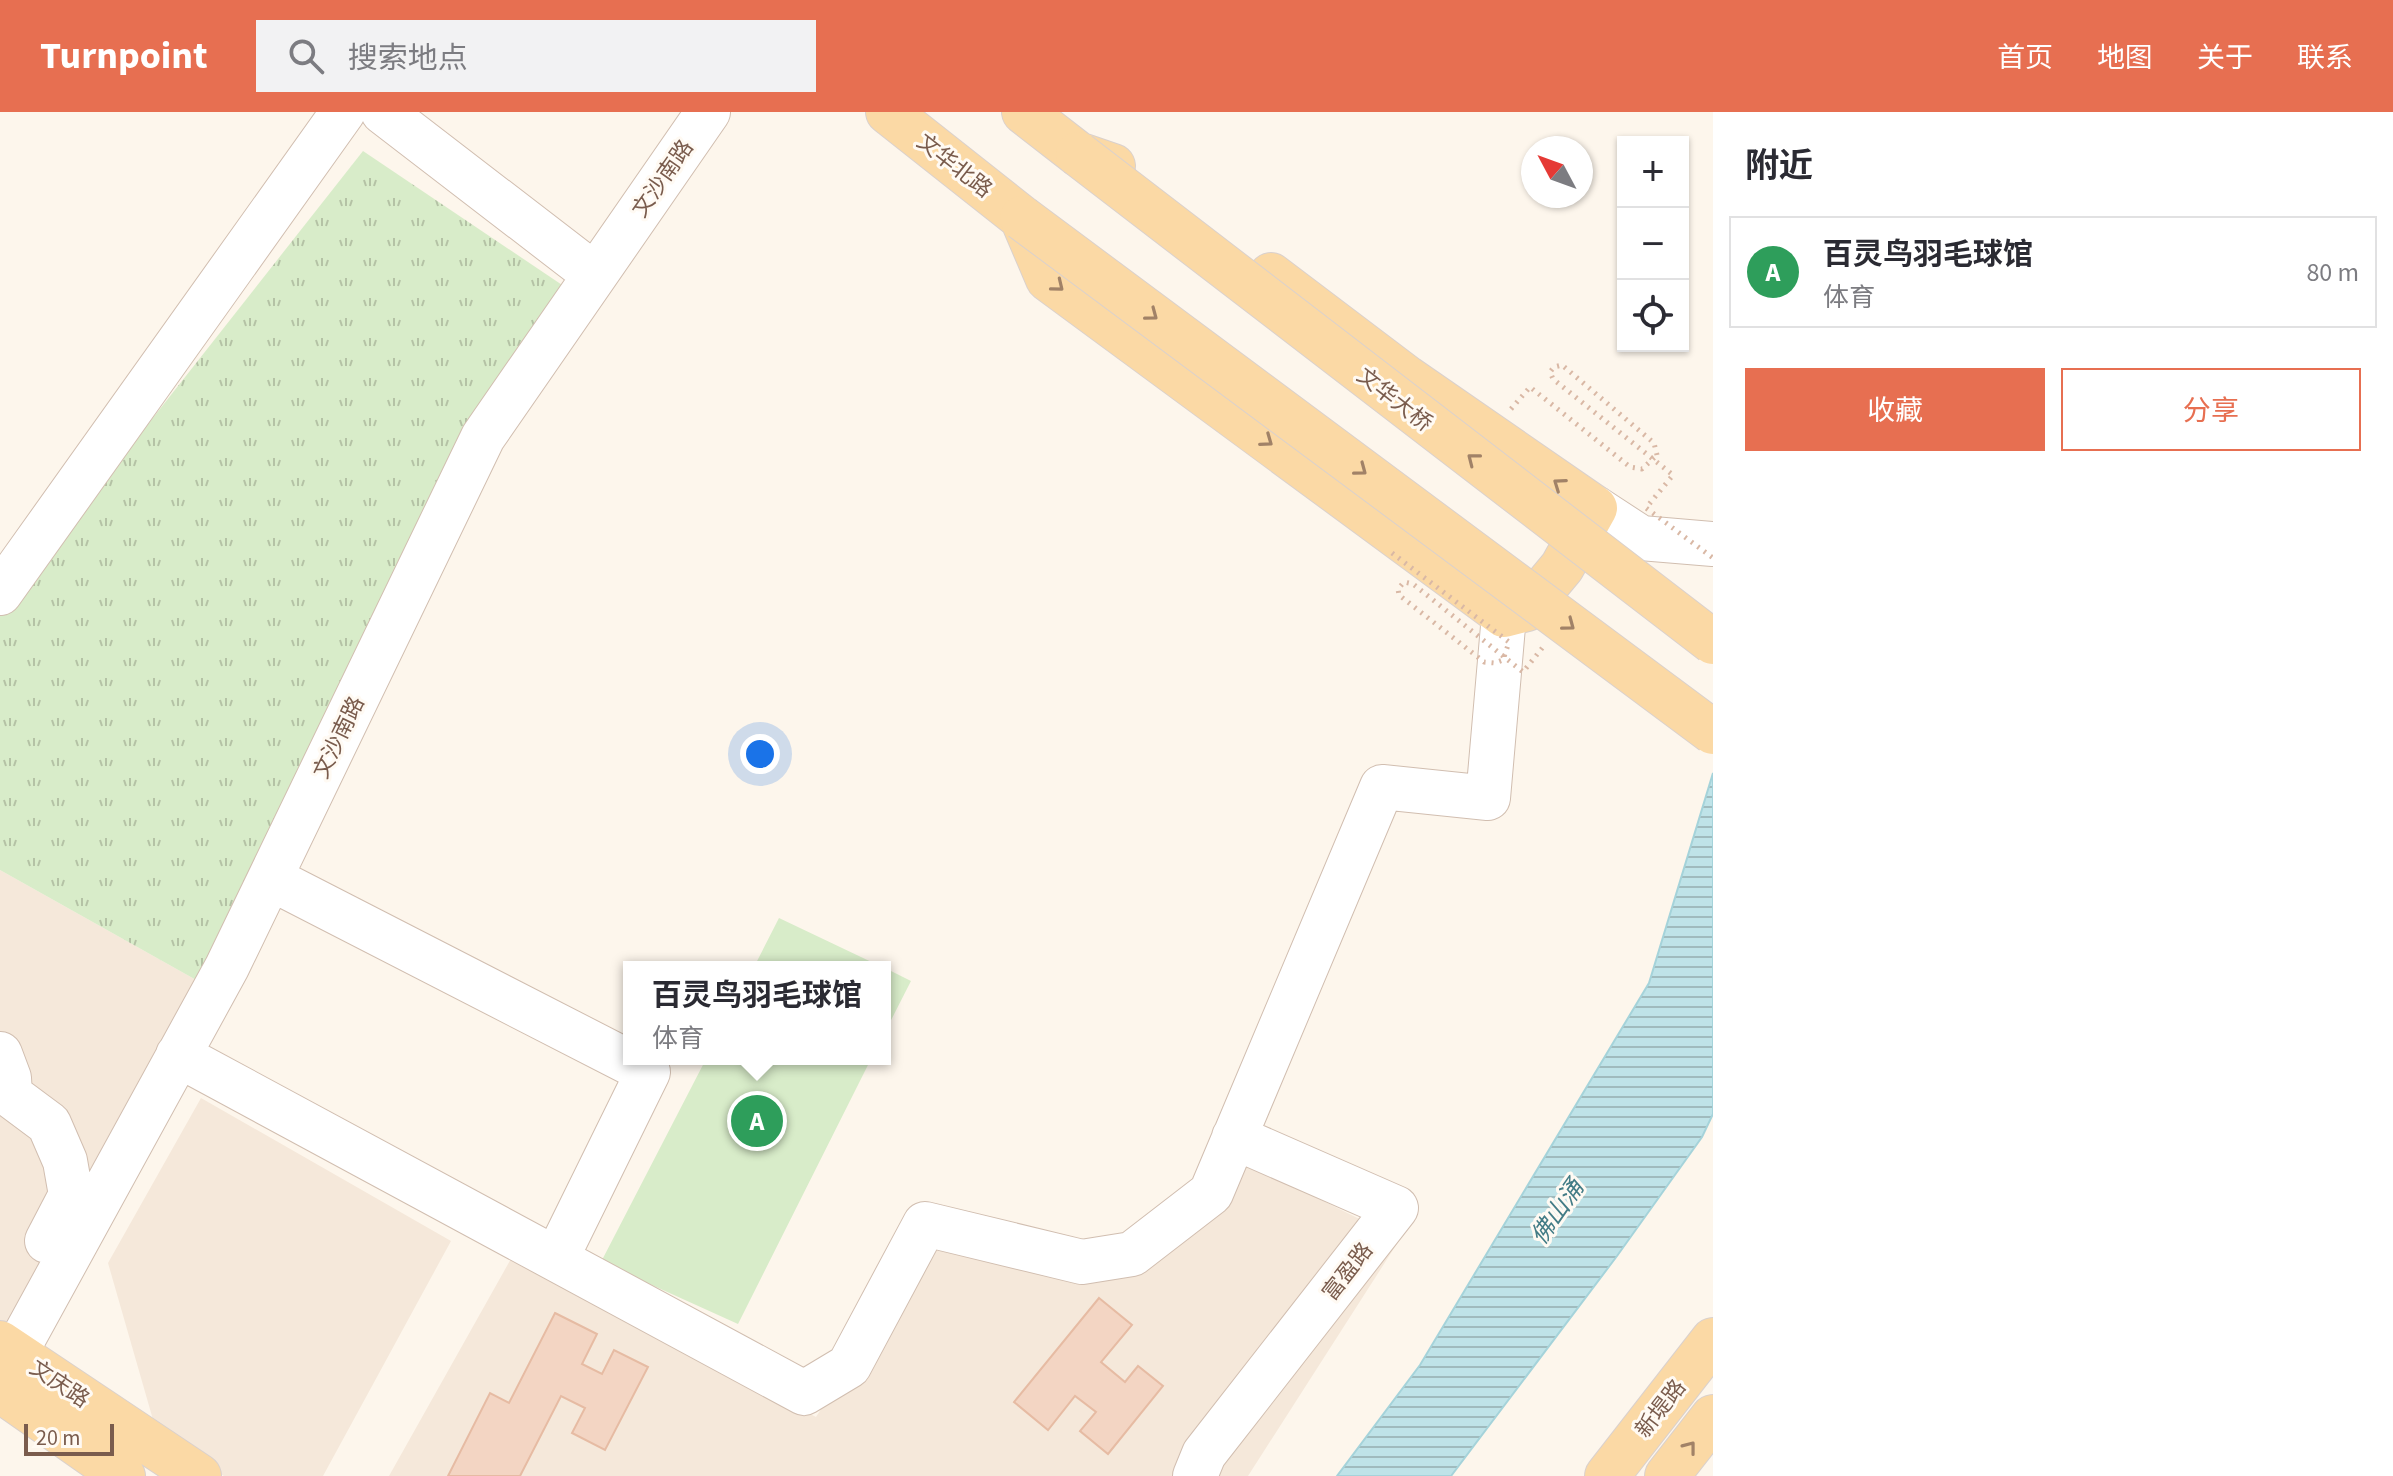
<!DOCTYPE html>
<html lang="zh">
<head>
<meta charset="utf-8">
<style>
	:root { --surface:#fff; --page:#f2f2f3; --text:#2b2b33; --muted:#7c7c81; --line:#e1e1e2; --accent:#e76f51 }
	body { margin:0; font-family:"Source Sans 3","Noto Sans SC",sans-serif; background:var(--page); color:var(--text) }
	.controls { position:absolute; right:24px; top:24px; display:grid; overflow:hidden; border-radius:0px; box-shadow:0 2px 6px #0004 }
	.controls button { width:72px; height:72px; display:grid; place-items:center; padding:0; border:0; border-bottom:2px solid var(--line); background:var(--surface); color:var(--text); font:40px sans-serif }
	.compass { position:absolute; left:1521px; top:24px; width:72px; height:72px; border-radius:50%; background:var(--surface); box-shadow:0 2px 6px #0004; rotate:311deg }
	.scale { position:absolute; left:24px; bottom:20px; width:90px; box-sizing:border-box; padding-left:8px; border:4px solid #7a5c4d; border-top:0; font-size:22px; line-height:28px; white-space:nowrap; color:#7a5c4d; -webkit-text-stroke:6px #fffaf3; paint-order:stroke }
	.you { position:absolute; left:760px; top:642px; width:28px; height:28px; margin:-20px; border:6px solid #fff; border-radius:50%; background:#1a73e8; box-shadow:0 0 0 12px #1a73e833 }
	.badge { display:grid; place-items:center; width:52px; height:52px; border-radius:50%; background:var(--accent); color:#fff; font-size:26px; font-weight:700 }
	.pin { position:absolute; translate:-50% -50%; border:4px solid #fff; box-shadow:0 2px 8px #0006 }
	.popup { position:absolute; left:623px; top:849px; width:268px; height:104px; box-sizing:border-box; display:grid; place-content:center; border-radius:0px; background:var(--surface); filter:drop-shadow(0 2px 6px #0005); font-size:26px; white-space:nowrap; color:var(--muted) }
	.popup b { font-size:30px; color:var(--text) }
	.popup::after { content:''; position:absolute; left:50%; top:100%; margin-left:-16px; border:16px solid transparent; border-top-color:var(--surface) }
	.list { margin:0; padding:0; list-style:none }
	h2 { display:flex; justify-content:space-between; align-items:center; height:104px; margin:0; padding:0 32px; font-size:34px }
	h2 small { font-size:26px; font-weight:400; color:var(--muted) }
	.list li { display:grid; grid-template-columns:52px 1fr auto; gap:24px; align-items:center; box-sizing:border-box; height:112px; margin:0 16px 16px; padding:0 16px; border:2px solid var(--line); border-radius:0px }
	.list b { display:block; font-size:30px; white-space:nowrap }
	.list p { margin:0; font-size:26px; white-space:nowrap; color:var(--muted) }
	.list em { font-size:26px; font-style:normal; color:var(--muted) }
	.actions { display:flex; gap:16px; padding:24px 32px }
	.actions a { flex:1; padding:18px 0; border:2px solid var(--accent); border-radius:0px; text-align:center; font-size:28px; color:var(--accent) }
	.actions .main { background:var(--accent); color:#fff }
	.icon { flex:none; width:44px; height:44px; fill:none; stroke:currentColor; stroke-width:2; stroke-linecap:round; stroke-linejoin:round }
	.map { position:relative; flex:none; width:1713px; height:1364px; overflow:hidden }
	header { display:flex; align-items:center; gap:48px; box-sizing:border-box; height:112px; padding:0 40px; background:var(--accent); color:#fff }
	header strong { font-size:38px }
	nav { display:flex; gap:44px; margin-inline-start:auto; font-size:28px }
	.search { width:560px; height:72px; background:var(--page); display:flex; align-items:center; gap:20px; box-sizing:border-box; padding:0 28px; border-radius:0px; color:var(--muted); font-size:30px }
	main { display:flex }
	aside { flex:1; background:var(--surface) }
	.map>svg:first-child { display:block }
	.residential { fill:#f5e8da }
	.grass { fill:url(#grass-tufts) }
	.pitch { fill:#d8ecc9 }
	.water { fill:url(#water-rules); stroke:#a5d3da; stroke-width:2 }
	.building { fill:#f3d5c3; stroke:#e6bba3; stroke-width:2 }
	.lines { fill:none; stroke-linecap:round; stroke-linejoin:round }
	.minor-casing { stroke:#d1beb0; stroke-width:46 }
	.major-casing { stroke:#dad1cd; stroke-width:46 }
	.path { stroke:#d9b8a5; stroke-width:5; stroke-dasharray:2 6; stroke-linecap:butt }
	.minor { stroke:#fff; stroke-width:44 }
	.major { stroke:#fbd9a5; stroke-width:44 }
	.major-bridge-casing { stroke:#dad1cd; stroke-width:46; stroke-linecap:butt }
	.path-bridge { stroke:#d9b8a5; stroke-width:5; stroke-dasharray:2 6; stroke-linecap:butt }
	.major-bridge { stroke:#fbd9a5; stroke-width:44 }
	.oneway { stroke:#a18267 }
	.labels { text-anchor:middle; stroke-width:6; stroke-linejoin:round; paint-order:stroke }
	.street-label { font-size:22px; fill:#7a5c4d; stroke:#fffaf3 }
	.water-label { font-size:24px; font-style:italic; fill:#437c86; stroke:#fffaf3 }
</style>
</head>
<body>
<header>
<strong>Turnpoint</strong>
<div class="search"><svg class="icon" aria-label="search" viewBox="0 0 24 24"><circle cx="10" cy="10" r="6"/><path d="M15 15l6 6"/></svg>搜索地点</div>
<nav><a>首页</a><a>地图</a><a>关于</a><a>联系</a></nav>
</header>
<main>
<div class="map">
<svg width="1713" height="1364" viewBox="0 0 1713 1364">
	<defs>
		<pattern id="grass-tufts" width="24" height="20" patternUnits="userSpaceOnUse" patternTransform="scale(2)"><rect width="24" height="20" fill="#d8ecc9"/><path d="M3 7l-1-3M5 7V3M7 7l1-3M15 17l-1-3M17 17v-4M19 17l1-3" fill="none" stroke="#b4c2a5"/></pattern>
		<pattern id="water-rules" width="6" height="5" patternUnits="userSpaceOnUse" patternTransform="scale(2)"><rect width="6" height="5" fill="#bfe3e8"/><path d="M0 2.5h6" fill="none" stroke="#a0bbbe"/></pattern>
	</defs>
	<rect width="100%" height="100%" fill="#fdf6ec"/>
	<!-- residential -->
	<path class="residential" d="M0 758 214 878 0 1230Z
		M201 986 451 1129 323 1364H224L158 1325 108 1151Z
		M1244 1050 1400 1127 1248 1364H389L512 1145 816 1305 931 1124 1108 1155 1168 1143Z"/>
	<!-- grass -->
	<path class="grass" d="M363 39 580 185 214 878 0 758V500Z"/>
	<!-- pitch -->
	<path class="pitch" d="M779 806 882 855H754Z
		M885 856 911 869 885 920Z
		M706 947H871L738 1212 601 1150Z"/>
	<!-- water -->
	<path class="water" d="M1713 661V1002L1702 1025 1617 1144 1451 1364H1337L1420 1253 1649 871Z"/>
	<!-- building -->
	<path class="building" d="M1099 1186 1132 1213 1101 1250 1125 1270 1138 1254 1163 1274 1108 1342 1080 1319 1096 1300 1075 1284 1048 1318 1014 1290Z
		M555 1201 597 1222 582 1252 602 1262 614 1238 648 1255 605 1338 572 1321 585 1296 561 1284 520 1364H448L490 1281 509 1291Z"/>
	<g class="lines">
		<!-- minor casing -->
		<g class="minor-casing">
			<path id="minor" d="M383 0 595 163
				M1595 396 1641 426 1713 432
				M0 481 343 0
				M270 766 648 960 556 1147
				M0 942 9 966 10 983
				M178 943 804 1281 849 1254 925 1112 1082 1150 1132 1142 1211 1081 1382 675 1488 686 1504 503
				M10 983 49 1012 65 1049 71 1083 47 1129
				M0 1269 227 855 483 325 708 0
				M1195 1364 1204 1342 1396 1096 1234 1025"/>
		</g>
		<!-- major casing -->
		<g class="major-casing">
			<path id="major" d="M888 0 1022 106 1048 167 1504 503 1527 497 1562 455 1595 396 1407 266 1271 163
				M1024 0 1078 42 1113 54
				M0 1231 199 1364
				M0 1278 123 1364
				M1607 1364 1713 1228
				M1667 1364 1713 1305"/>
		</g>
		<!-- path -->
		<path class="path" d="M1511 297 1530 275 1630 355 1642 357 1657 343"/>
		<!-- minor -->
		<use href="#minor" class="minor"/>
		<!-- major -->
		<use href="#major" class="major"/>
		<!-- major-bridge casing -->
		<g class="major-bridge-casing">
			<path id="major-bridge" d="M1078 42 1713 530
				M1022 106 1713 620"/>
		</g>
		<!-- path-bridge -->
		<path class="path-bridge" d="M1657 343 1654 331 1562 253 1554 255 1550 260 1553 267 1673 363 1646 396 1713 446
			M1392 441 1509 530 1503 548 1495 551 1484 550 1399 483 1398 477 1404 470 1413 472 1523 560 1543 535"/>
		<!-- major-bridge -->
		<use href="#major-bridge" class="major-bridge"/>
	</g>
	<!-- one-way arrows -->
	<defs><path id="oneway-chevron" d="M-2-3.5L2.5 0L-2 3.5" fill="none" stroke-width="1.6" stroke-linecap="round" stroke-linejoin="round" transform="scale(2)"/></defs>
	<g class="oneway">
		<use href="#oneway-chevron" transform="translate(1058 174) rotate(39)"/>
		<use href="#oneway-chevron" transform="translate(1152 203) rotate(37)"/>
		<use href="#oneway-chevron" transform="translate(1267 329) rotate(36)"/>
		<use href="#oneway-chevron" transform="translate(1473 347) rotate(-142)"/>
		<use href="#oneway-chevron" transform="translate(1361 358) rotate(37)"/>
		<use href="#oneway-chevron" transform="translate(1559 372) rotate(-145)"/>
		<use href="#oneway-chevron" transform="translate(1569 513) rotate(37)"/>
		<use href="#oneway-chevron" transform="translate(1690 1335) rotate(-52)"/>
	</g>
	<g class="labels">
		<!-- street labels -->
		<g class="street-label">
			<text transform="translate(955 53) rotate(38)" y="8">文华北路</text>
			<text transform="translate(662 66) rotate(-55)" y="8">文沙南路</text>
			<text transform="translate(1395 287) rotate(38)" y="8">文华大桥</text>
			<text transform="translate(338 625) rotate(-64)" y="8">文沙南路</text>
			<text transform="translate(1347 1159) rotate(-52)" y="8">富盈路</text>
			<text transform="translate(60 1271) rotate(34)" y="8">文庆路</text>
			<text transform="translate(1660 1296) rotate(-52)" y="8">新堤路</text>
		</g>
		<!-- water labels -->
		<g class="water-label">
			<text transform="translate(1557 1100) rotate(-55)" y="8">佛山涌</text>
		</g>
	</g>
</svg>
<div class="controls">
<button>+</button>
<button>−</button>
<button><svg class="icon" aria-label="locate" viewBox="0 0 24 24"><circle cx="12" cy="12" r="6"/><path d="M12 2v4M12 18v4M2 12h4M18 12h4"/></svg></button>
</div>
<svg class="compass" viewBox="-18 -18 36 36"><path d="M0-13l5 13h-10z" fill="#e53935"/><path d="M0 13l5-13h-10z" fill="#7c7c81"/></svg>
<div class="scale">20 m</div>
<div class="you"></div>
<div class="pin badge" style="left:757px;top:1009px;background:#2e9e5b">A</div>
<div class="popup"><b>百灵鸟羽毛球馆</b>体育</div>
</div>
<aside>
<h2>附近<small></small></h2>
<ul class="list">
<li><span class="badge" style="background:#2e9e5b">A</span><div><b>百灵鸟羽毛球馆</b><p>体育</p></div><em>80 m</em></li>
</ul>
<div class="actions"><a class="main">收藏</a><a>分享</a></div>
</aside>
</main>
</body>
</html>
